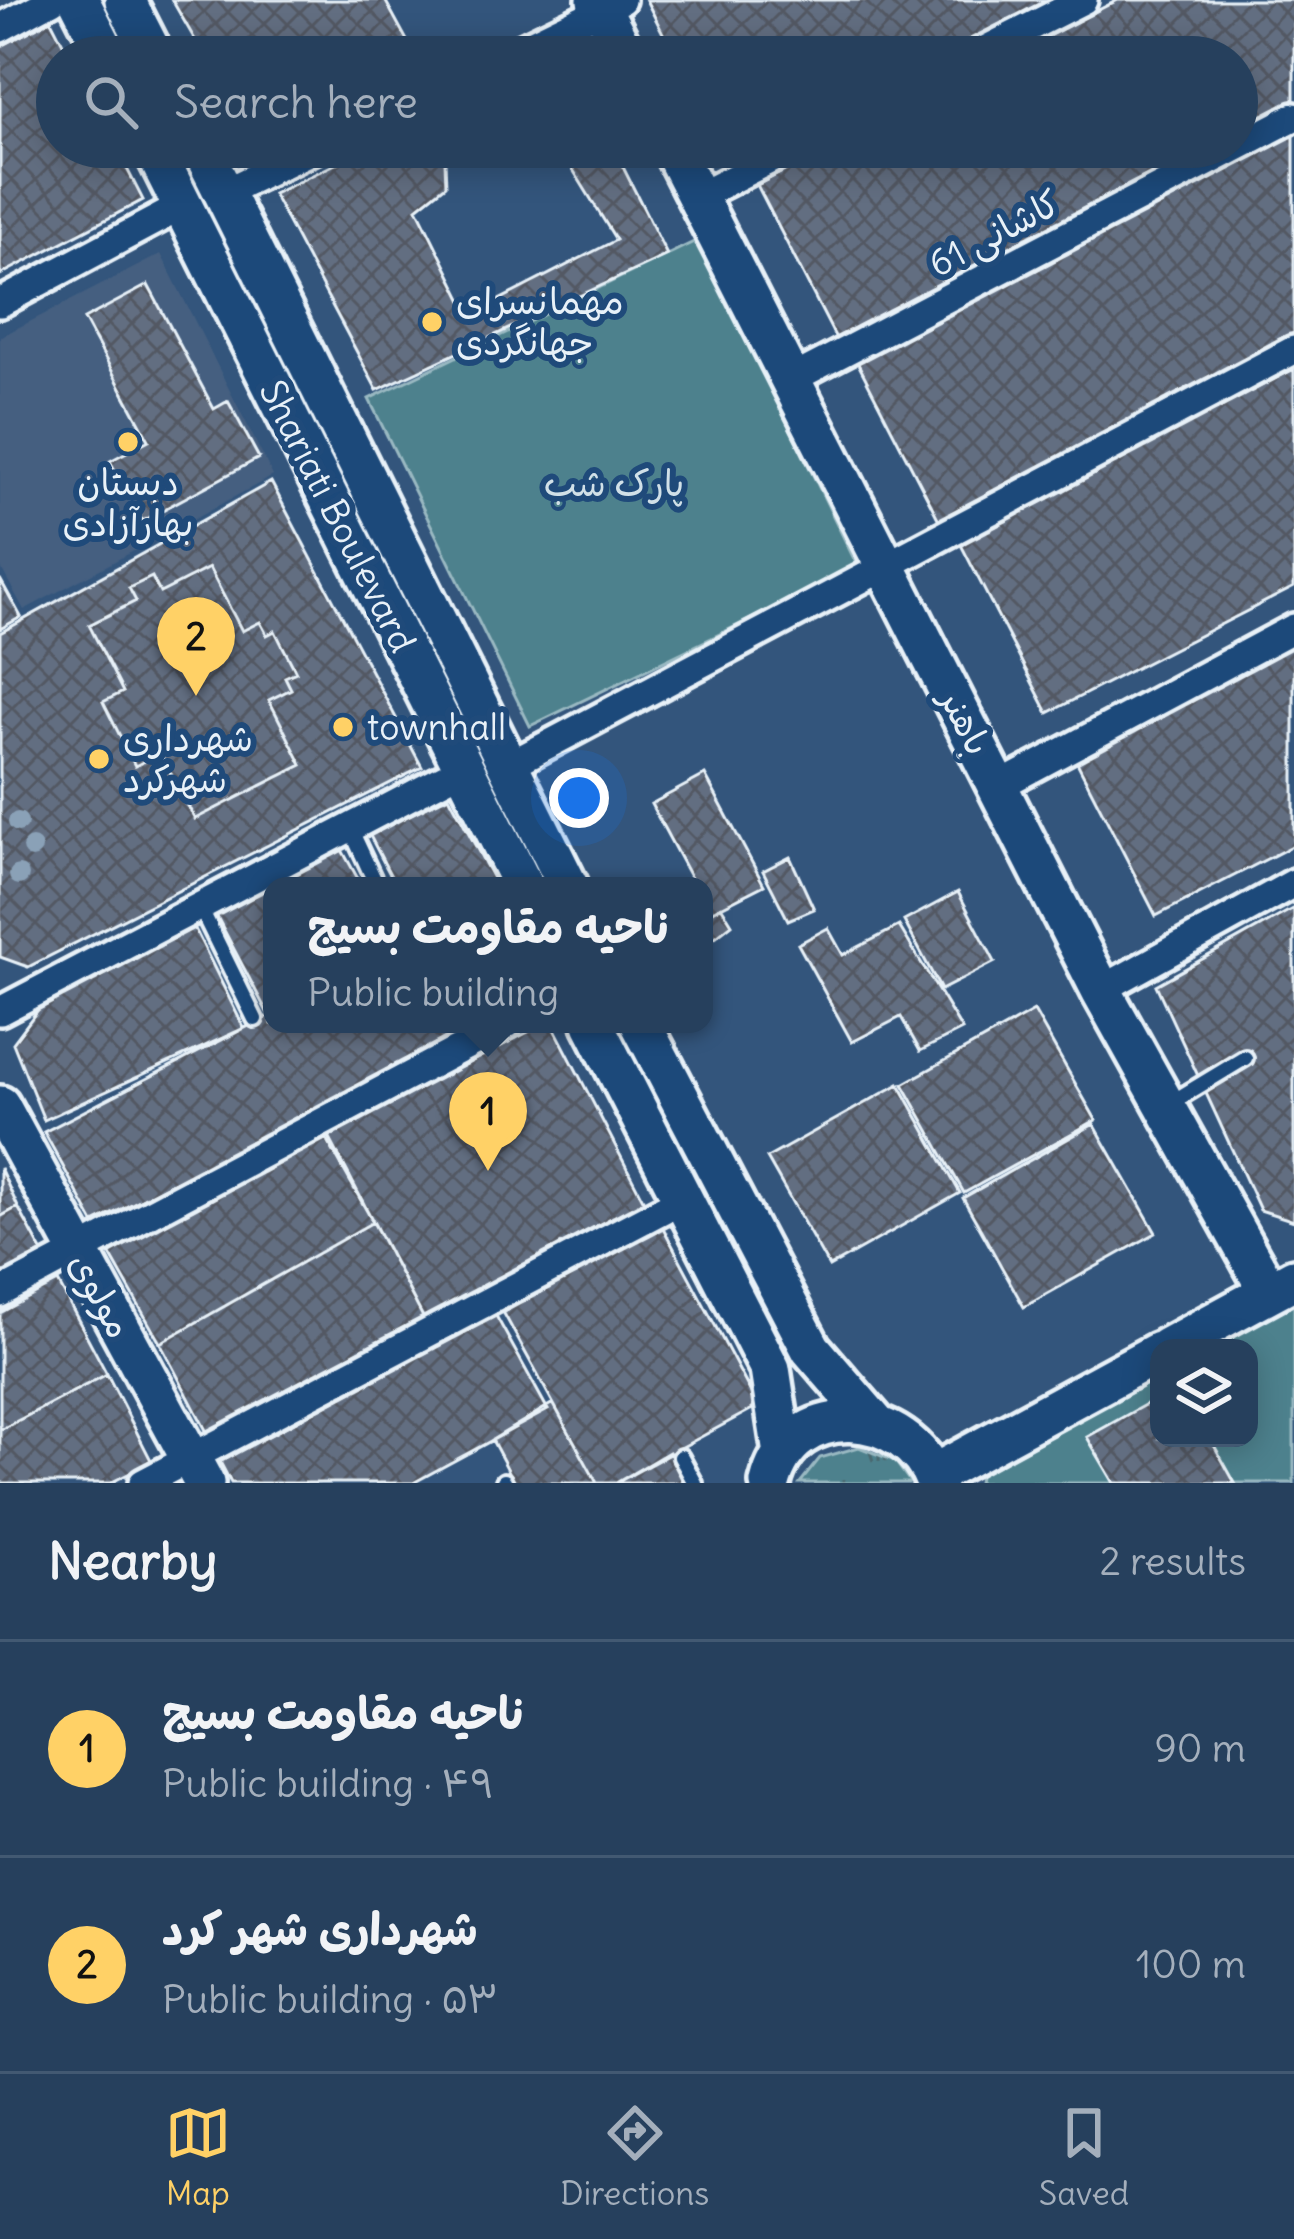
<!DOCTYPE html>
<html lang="en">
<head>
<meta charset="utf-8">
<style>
	:root { --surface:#26405d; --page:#2e4763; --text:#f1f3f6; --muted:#a4afbc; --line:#425972; --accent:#ffd166 }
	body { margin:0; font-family:Delius,"Playpen Sans Arabic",sans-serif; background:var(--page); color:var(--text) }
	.controls { position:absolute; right:36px; bottom:36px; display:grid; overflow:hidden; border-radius:24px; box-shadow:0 6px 30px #0003 }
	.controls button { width:108px; height:108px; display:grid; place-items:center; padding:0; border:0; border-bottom:3px solid var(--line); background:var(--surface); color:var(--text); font:60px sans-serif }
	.you { position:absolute; left:579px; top:798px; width:42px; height:42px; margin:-30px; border:9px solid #fff; border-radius:50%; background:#1a73e8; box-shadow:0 0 0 18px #1a73e833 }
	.badge { display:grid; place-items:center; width:78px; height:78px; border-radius:50%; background:var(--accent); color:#111; font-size:39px; font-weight:700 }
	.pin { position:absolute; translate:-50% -99px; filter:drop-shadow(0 3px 6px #0008) }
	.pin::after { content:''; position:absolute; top:63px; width:42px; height:36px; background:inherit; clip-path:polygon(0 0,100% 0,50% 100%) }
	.popup { position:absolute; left:263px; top:877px; width:450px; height:156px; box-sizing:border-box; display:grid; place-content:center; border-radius:24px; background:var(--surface); filter:drop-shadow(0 3px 9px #0005); font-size:39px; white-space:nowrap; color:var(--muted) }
	.popup b { font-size:45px; color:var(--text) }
	.popup::after { content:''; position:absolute; left:50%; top:100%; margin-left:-24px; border:24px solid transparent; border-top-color:var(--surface) }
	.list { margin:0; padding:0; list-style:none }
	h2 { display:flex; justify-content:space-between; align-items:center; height:156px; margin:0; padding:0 48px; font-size:51px }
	h2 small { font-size:39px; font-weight:400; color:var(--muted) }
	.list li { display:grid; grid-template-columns:78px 1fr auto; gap:36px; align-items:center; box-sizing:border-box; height:216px; padding:0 48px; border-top:3px solid var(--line) }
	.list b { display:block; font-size:45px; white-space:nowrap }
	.list p { margin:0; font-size:39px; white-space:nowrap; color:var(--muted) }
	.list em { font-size:39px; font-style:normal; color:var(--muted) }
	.icon { flex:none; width:66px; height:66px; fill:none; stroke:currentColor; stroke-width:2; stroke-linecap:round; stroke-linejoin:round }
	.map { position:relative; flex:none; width:1294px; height:1483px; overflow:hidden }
	.search { position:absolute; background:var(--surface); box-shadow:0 6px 30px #0003; left:36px; right:36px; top:36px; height:132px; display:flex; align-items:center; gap:30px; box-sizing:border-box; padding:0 42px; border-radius:66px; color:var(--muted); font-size:45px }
	.sheet { height:588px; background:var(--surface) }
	nav { display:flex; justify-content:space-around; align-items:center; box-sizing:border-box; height:168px; border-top:3px solid var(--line); background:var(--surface); font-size:33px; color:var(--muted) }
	nav a { display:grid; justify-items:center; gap:6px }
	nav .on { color:var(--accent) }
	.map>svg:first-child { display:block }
	.built { fill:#445f80 }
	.grass { fill:url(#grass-tufts); stroke:#9ab9c2; stroke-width:3 }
	.green { fill:#4d818d; stroke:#9ab9c2; stroke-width:3 }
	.building { fill:url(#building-cross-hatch); stroke:#e8f1f8; stroke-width:3; fill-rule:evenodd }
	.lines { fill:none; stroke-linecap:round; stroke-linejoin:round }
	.lane-casing { stroke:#e8f1f8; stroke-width:22 }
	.street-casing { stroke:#e8f1f8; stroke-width:36 }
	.secondary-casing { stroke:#e8f1f8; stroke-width:48 }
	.lane { stroke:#1f4a7a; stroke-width:14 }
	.street { stroke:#1f4a7a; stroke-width:27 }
	.secondary { stroke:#1f4a7a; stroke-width:39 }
	.tree { fill:#8aa1b7 }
	.poi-dot { fill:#ffd166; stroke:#1f4a7a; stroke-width:4.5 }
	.labels { text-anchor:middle; stroke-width:12; stroke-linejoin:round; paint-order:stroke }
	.street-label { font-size:36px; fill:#e8f1f8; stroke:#1f4a7a }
	.poi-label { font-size:36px; fill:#e8f1f8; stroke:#1f4a7a; text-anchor:start }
	.park-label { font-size:36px; fill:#d1e0e8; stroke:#1f4a7a }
</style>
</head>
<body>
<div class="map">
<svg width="1294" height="1483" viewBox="0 0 1294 1483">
	<defs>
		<pattern id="grass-tufts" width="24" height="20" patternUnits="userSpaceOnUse" patternTransform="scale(3)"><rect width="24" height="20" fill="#4d818d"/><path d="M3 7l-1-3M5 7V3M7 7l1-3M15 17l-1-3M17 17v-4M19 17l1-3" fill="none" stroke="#4a676f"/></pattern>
		<pattern id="building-cross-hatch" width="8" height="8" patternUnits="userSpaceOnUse" patternTransform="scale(3)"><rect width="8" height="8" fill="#626e81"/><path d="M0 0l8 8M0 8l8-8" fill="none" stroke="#535963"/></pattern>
	</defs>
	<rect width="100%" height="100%" fill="#33557c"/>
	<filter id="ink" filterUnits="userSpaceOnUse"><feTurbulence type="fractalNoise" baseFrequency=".00833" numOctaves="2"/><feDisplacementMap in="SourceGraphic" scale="24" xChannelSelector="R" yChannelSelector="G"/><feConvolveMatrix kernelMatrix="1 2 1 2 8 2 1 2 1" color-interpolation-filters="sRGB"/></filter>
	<g filter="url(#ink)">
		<!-- built -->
		<path class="built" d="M161 254 273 476 24 610 0 566V337Z"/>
		<!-- grass -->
		<path class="grass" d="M859 1447 895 1461 911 1483H800L820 1458Z"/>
		<!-- green -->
		<path class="green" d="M698 240 858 567 530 726 369 399Z
			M1294 1304V1483H978L979 1475 1159 1377V1438H1249V1348H1213Z"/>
		<!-- building -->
		<path class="building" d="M172 0H385L416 57H205Z
			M646 0H1051L939 57H675Z
			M1118 0H1294V129L846 358 757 185 831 147H1237V57H1007Z
			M51 20 70 57H57V147H116L143 200 0 275V47Z
			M1294 128V346L942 526 853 354Z
			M371 147H613L667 255 377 390 273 194Z
			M471 147 505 151 559 147 616 240 470 315 417 208 446 185 445 162Z
			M722 147H763L730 164Z
			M148 285 214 409 228 401 259 458 142 521 110 461 149 440 84 319Z
			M1294 369V587L1048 713 959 541Z
			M271 482 422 767 28 967 0 957V633ZM209 568 242 631 260 622 267 635 275 631 296 672 285 677 291 689 269 700 302 765 195 819 160 753 135 766 103 702 123 692 89 625 136 601 129 588 152 577 160 593Z
			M209 568 242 631 260 622 267 635 275 631 296 672 285 677 291 689 269 700 302 765 195 819 160 753 135 766 103 702 123 692 89 625 136 601 129 588 152 577 160 593Z
			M0 579 21 617 0 629Z
			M1294 627V845L1156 916 1067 743Z
			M705 775 764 885 709 913 704 886H695L651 804Z
			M449 796 497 886H396L369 834Z
			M342 850 362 886H272Z
			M790 857 814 909 788 920 763 871Z
			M272 886V1014L269 1016 216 915Z
			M958 892 995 962 941 990 904 921Z
			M704 903 709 913 721 906 732 924 704 946Z
			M1294 908V1221L1260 1210 1156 985Z
			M192 923 244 1028 44 1120 13 1043 46 999Z
			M899 926 962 1030 920 1051 901 1017 852 1042 798 944 828 928 843 955Z
			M1034 1011 1096 1120 964 1193 903 1084Z
			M272 1014V1024H443L454 1041 94 1223 44 1132Z
			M542 1025 554 1027 647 1207 425 1321 328 1135Z
			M899 1084 960 1193 829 1267 767 1158Z
			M1094 1124 1156 1233 1024 1307 963 1198Z
			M321 1129 373 1222 160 1343 104 1244Z
			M0 1168 18 1207 0 1217Z
			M18 1207 45 1257 0 1282V1217Z
			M373 1222 425 1321 209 1436 160 1343Z
			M661 1224 758 1406 616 1483H597L502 1310Z
			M58 1282 107 1374 0 1430V1313Z
			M495 1314 548 1410 413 1483H231L220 1462Z
			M107 1374 152 1462 110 1483H0V1430Z
			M1159 1397V1438H1210L1235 1483H1114L1087 1437Z
			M553 1403 597 1483H515L492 1440Z
			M669 1452 686 1483H616Z"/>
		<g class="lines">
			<!-- lane casing -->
			<g class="lane-casing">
				<path id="lane" d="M350 828 377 886
					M200 907 255 1019
					M1169 1104 1245 1058
					M681 1457 695 1483
					M504 1481 505 1483"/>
			</g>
			<!-- street casing -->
			<g class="street-casing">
				<path id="street" d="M0 28 52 0
					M504 57 621 0
					M971 57 1083 0
					M225 192 318 147
					M697 197 795 147
					M0 303 182 206
					M792 379 1294 117
					M506 767 1294 350
					M999 786 1294 628
					M1101 990 1294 883
					M0 1011 464 768
					M0 1293 507 1024
					M143 1483 681 1200"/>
			</g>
			<!-- secondary casing -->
			<g class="secondary-casing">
				<path id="secondary" d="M79 0 108 57
					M125 0 154 57
					M597 0 626 57
					M153 147 523 886
					M201 147 568 886
					M672 147 1101 990 1269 1292
					M593 1024 770 1369 783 1454
					M641 1024 811 1349 874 1422
					M0 1106 204 1483
					M1167 1348 1294 1279
					M933 1475 1159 1352
					M770 1483C792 1396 908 1406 936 1483"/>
			</g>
			<!-- lane -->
			<use href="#lane" class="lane"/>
			<!-- street -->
			<use href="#street" class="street"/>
			<!-- secondary -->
			<use href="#secondary" class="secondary"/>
		</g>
		<!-- trees -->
		<g class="tree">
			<circle cx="18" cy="822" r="10"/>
			<circle cx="32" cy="848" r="10"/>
			<circle cx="19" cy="875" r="10"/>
		</g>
	</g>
	<!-- markers -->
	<g class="poi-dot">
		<circle cx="432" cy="322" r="12"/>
		<circle cx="128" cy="442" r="12"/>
		<circle cx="343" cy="727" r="12"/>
		<circle cx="99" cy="759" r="12"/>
	</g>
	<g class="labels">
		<!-- street labels -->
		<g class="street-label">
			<text transform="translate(994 233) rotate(-28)" y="13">کاشانی 61</text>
			<text transform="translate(338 516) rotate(63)" y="13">Shariati Boulevard</text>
			<text transform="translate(966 722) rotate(63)" y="13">باهنر</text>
			<text transform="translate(101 1295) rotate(61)" y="13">مولوی</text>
		</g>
		<!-- poi labels -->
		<g class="poi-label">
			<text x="456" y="314">مهمانسرای<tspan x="456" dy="41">جهانگردی</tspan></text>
			<text x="128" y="495" text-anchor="middle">دبستان<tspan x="128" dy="41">بهارآزادی</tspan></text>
			<text x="367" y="740">townhall</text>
			<text x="123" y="751">شهرداری<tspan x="123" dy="41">شهرکرد</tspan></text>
		</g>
		<!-- park labels -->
		<g class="park-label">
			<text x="614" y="496">پارک شب</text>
		</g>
	</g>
</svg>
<div class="controls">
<button><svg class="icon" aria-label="layers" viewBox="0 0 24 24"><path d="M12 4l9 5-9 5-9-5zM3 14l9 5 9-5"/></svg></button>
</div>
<div class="you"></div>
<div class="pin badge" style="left:488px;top:1171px">1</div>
<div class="popup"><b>ناحیه مقاومت بسیج</b>Public building</div>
<div class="pin badge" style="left:196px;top:696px">2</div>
<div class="search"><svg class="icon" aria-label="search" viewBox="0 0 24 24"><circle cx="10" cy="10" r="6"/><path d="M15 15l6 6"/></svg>Search here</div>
</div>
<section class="sheet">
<h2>Nearby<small>2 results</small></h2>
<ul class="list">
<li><span class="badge">1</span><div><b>ناحیه مقاومت بسیج</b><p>Public building · ۴۹</p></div><em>90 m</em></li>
<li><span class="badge">2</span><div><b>شهرداری شهر کرد</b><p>Public building · ۵۳</p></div><em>100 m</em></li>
</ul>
</section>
<nav>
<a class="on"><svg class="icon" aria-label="map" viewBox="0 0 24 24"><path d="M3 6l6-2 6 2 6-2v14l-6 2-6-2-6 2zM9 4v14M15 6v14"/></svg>Map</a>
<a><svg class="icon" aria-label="directions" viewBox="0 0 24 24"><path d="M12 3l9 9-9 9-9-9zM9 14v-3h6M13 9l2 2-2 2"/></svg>Directions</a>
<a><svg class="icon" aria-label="saved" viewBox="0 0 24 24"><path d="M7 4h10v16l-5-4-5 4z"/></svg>Saved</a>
</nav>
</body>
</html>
